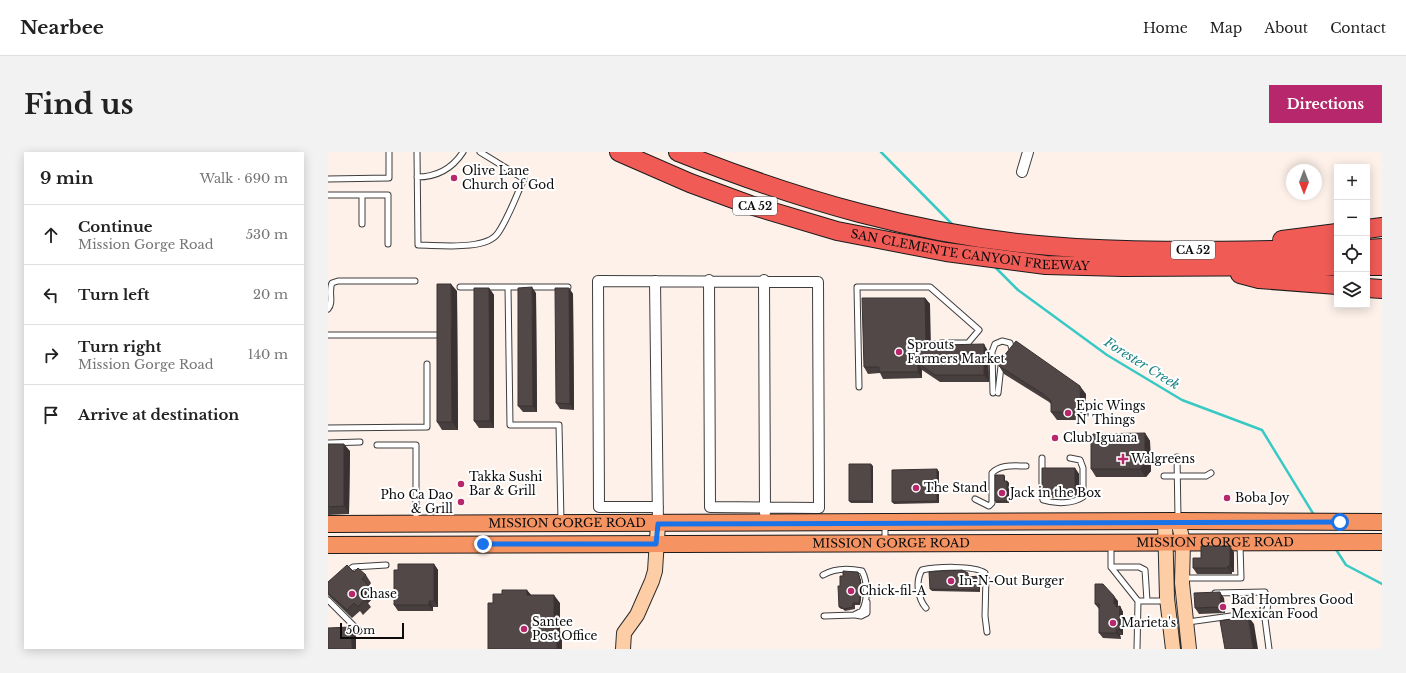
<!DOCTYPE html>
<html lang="en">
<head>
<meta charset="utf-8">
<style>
	:root { --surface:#fff; --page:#f2f2f2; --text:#222; --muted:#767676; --line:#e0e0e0; --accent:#b6286b }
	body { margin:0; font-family:"Libre Baskerville",serif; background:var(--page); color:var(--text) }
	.controls { position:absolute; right:12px; top:12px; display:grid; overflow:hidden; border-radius:0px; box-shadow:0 2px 10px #0003 }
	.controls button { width:36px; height:36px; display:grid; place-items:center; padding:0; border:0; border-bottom:1px solid var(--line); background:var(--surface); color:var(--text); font:20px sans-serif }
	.compass { position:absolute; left:958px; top:12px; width:36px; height:36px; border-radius:50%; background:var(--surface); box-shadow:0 2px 10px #0003; rotate:180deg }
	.scale { position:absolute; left:12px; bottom:10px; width:64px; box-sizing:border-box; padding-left:4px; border:2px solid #0b0b0b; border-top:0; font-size:11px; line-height:14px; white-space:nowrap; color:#0b0b0b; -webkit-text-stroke:3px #fff; paint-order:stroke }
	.stop { position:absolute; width:12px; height:12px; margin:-9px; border:3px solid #1a73e8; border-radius:50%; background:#fff }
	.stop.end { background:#1a73e8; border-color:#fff; box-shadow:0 1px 4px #0008 }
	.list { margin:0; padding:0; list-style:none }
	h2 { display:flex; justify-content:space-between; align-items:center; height:52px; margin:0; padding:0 16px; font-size:17px }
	h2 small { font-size:13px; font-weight:400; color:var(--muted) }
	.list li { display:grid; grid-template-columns:26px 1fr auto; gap:12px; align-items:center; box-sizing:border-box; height:60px; padding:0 16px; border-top:1px solid var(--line) }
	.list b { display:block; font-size:15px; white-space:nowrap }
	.list p { margin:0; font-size:13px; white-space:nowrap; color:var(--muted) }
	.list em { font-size:13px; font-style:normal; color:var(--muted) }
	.icon { flex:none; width:22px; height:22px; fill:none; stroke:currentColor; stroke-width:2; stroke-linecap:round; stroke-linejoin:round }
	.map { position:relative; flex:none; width:1054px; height:497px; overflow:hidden; border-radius:0px }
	header { display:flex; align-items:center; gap:24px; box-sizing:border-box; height:56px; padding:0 20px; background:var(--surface); border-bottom:1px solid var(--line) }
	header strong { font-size:19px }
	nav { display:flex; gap:22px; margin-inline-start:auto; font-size:14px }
	.intro { display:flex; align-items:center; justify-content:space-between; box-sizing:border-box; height:96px; padding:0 24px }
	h1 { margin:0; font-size:28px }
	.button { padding:10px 18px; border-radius:0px; background:var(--accent); color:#fff; font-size:14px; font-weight:700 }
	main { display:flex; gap:24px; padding:0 24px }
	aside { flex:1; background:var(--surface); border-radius:0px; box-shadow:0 2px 10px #0003 }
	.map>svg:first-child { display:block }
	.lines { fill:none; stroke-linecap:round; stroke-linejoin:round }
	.stream { stroke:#39c9c5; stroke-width:2.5 }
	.lane-casing { stroke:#3e3e3e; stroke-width:7 }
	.street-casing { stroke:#3e3e3e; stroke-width:12 }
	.secondary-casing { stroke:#2d2d2d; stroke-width:16 }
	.primary-casing { stroke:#1c1c1c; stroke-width:18 }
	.highway-casing { stroke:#1c1c1c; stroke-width:20 }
	.lane { stroke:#fff; stroke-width:5 }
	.street { stroke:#fff; stroke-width:10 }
	.secondary { stroke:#fdcea6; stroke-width:14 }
	.primary { stroke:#f59363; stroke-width:16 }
	.highway { stroke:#f05b56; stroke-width:18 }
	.wall { fill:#473e3e }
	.shaded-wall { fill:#3a3232 }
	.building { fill:#534848; stroke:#3a3232 }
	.route { stroke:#1a73e8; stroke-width:5 }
	.poi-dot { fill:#b6286b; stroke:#fff; stroke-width:1.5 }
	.labels { text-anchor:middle; stroke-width:4; stroke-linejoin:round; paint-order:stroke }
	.shield { fill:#fff; stroke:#545454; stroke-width:1 }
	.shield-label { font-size:11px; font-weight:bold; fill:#0b0b0b }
	.poi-label { font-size:12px; fill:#0b0b0b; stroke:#fff; text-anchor:start }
	.street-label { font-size:12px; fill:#0b0b0b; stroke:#fff }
	.water-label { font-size:13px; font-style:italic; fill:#188384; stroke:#fff }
</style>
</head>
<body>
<header>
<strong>Nearbee</strong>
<nav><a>Home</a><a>Map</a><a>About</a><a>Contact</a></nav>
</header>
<div class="intro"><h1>Find us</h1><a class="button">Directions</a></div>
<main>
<aside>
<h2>9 min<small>Walk · 690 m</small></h2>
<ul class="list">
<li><svg class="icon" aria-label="ahead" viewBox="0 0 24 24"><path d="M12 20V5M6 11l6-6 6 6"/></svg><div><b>Continue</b><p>Mission Gorge Road</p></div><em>530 m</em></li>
<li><svg class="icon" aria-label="left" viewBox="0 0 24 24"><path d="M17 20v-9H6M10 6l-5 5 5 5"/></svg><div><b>Turn left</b></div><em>20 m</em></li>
<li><svg class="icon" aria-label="right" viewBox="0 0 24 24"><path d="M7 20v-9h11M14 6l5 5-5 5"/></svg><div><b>Turn right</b><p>Mission Gorge Road</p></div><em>140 m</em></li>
<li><svg class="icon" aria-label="arrive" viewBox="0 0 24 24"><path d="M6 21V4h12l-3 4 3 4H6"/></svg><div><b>Arrive at destination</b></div></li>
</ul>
</aside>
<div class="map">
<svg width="1054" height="497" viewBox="0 0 1054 497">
	<rect width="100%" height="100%" fill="#fef1ea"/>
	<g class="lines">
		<!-- stream -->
		<path class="stream" d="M553 0 627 75
			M666 114 690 138 779 203 854 248 934 278 986 363
			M1007 396 1018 413 1054 432"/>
		<!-- lane casing -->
		<g class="lane-casing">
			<path id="lane" d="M89 0 90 93C111 93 158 99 170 81 181 65 188 44 196 27L152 0
				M89 25C109 25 124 17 135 0
				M0 27 61 26V0
				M0 43H60V92
				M34 43V72
				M132 135H180
				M0 157C6 151 0 139 4 131L10 129H87
				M0 183H108
				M531 235 529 135H602L651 178 640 191H613
				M665 241 664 200 667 192 674 189 682 191 685 200
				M670 241 673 214 676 212
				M0 276 99 275V212
				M0 291 32 290
				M49 293H88V369
				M849 305 850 366
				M714 306V344L715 348C727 352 745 352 755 345V316L752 308 742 306
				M836 324H878L883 321
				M647 347 661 354 664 351V321C673 312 686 314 698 314
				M233 369 231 273H182L180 135H240
				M557 371V389
				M783 393V415L810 449
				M783 415H811L817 418 819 449
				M18 420 25 415 58 413
				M495 423C507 416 520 416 534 419 540 430 540 448 534 459L526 463 496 464
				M856 426H913L912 393
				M0 448 31 479
				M598 456C590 447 587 429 594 418 607 415 646 413 657 421L658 425 657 464 659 480
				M936 459 941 497
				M527 463 533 464 539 461V450
				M860 470 939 459 940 449 937 440 887 441
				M809 497 810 449H838"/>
		</g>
		<!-- street casing -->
		<g class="street-casing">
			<path id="street" d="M694 20 700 0
				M436 128 437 361
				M327 129 330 372
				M330 355H271L270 129 490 130 491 356 382 355 381 128"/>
		</g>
		<!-- secondary casing -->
		<g class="secondary-casing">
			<path id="secondary" d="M850 369 855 390 854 431 861 497
				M837 370 839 446 845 497
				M295 497 296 481 309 463 324 429 327 419 330 372"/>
		</g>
		<!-- primary casing -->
		<g class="primary-casing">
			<g id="primary">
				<path id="s1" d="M0 372 850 369 1054 370"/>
				<path id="s2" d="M0 393 1054 390"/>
			</g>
		</g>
		<!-- highway casing -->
		<g class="highway-casing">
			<g id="highway">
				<path id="s3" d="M291 0 362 31 422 53 509 79 618 100 718 113 795 115 1009 114"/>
				<path d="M350 0C470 48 593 84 722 94 817 102 913 98 1009 97"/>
				<path d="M1039 77 1054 75"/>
				<path d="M954 88 1009 81"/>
				<path d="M1039 97 1054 96"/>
				<path d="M1039 114H1054"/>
				<path d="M912 122 931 127 1009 133"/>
				<path d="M1039 136 1054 137"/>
			</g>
		</g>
		<!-- lane -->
		<use href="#lane" class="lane"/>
		<!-- street -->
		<use href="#street" class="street"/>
		<!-- secondary -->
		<use href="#secondary" class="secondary"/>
		<!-- primary -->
		<use href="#primary" class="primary"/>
		<!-- highway -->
		<use href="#highway" class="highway"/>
	</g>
	<!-- wall -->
	<path class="wall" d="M161 136 166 143V276H151L146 269Z
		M241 136 245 142 246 258 232 257 228 251Z
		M129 139 130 278H114L109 270Z
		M208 141 209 260H195L190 254Z
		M597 146 602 152V189H613L615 193 660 199 661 230H612L594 218V226L555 227 552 221 540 222 536 215Z
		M671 214 758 242V268H729L723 260V252L721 250 676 222Z
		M817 281 822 289 823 319 818 325H768L763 317Z
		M0 292 22 299 21 362 0 363Z
		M545 314V351H523L521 349Z
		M747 316 751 322V343L736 347 718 345 714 339Z
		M609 317 611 320V351L566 352 564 350Z
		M676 323 677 325V329H679L681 331V351H668L667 349Z
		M906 400V420H904V422H869L865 416 873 406Z
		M106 412 110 418V455H105V459H70L66 453 70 418Z
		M26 420 38 423 43 431 41 434 48 443 40 451 43 455 35 463 32 459 24 466 0 443V430Z
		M530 420 533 429 534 439 532 453H527V457L517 459 515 457H513L511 455 512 434 515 424Z
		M641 423V424H651L652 426V440L604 439 602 437Z
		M896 446 897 461 871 462 867 456Z
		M790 449V454H792L795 460V483H792L793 487 775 486 771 481V457L767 452Z"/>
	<!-- shaded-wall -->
	<path class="shaded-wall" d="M123 132 129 139 130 278 124 270Z
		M204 135 208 141 209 260 205 254Z
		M161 136 166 143V276L162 269Z
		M241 136 245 142 246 258 242 252Z
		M597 146 602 152 603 196 598 189Z
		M656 192 660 199 661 230 656 223Z
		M590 211 594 218V226L590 220Z
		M752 234 758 242V268L753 260Z
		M817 281 822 289 823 319 818 325 812 317Z
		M16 292 22 299 21 362 16 354Z
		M543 312 545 314V351L544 349Z
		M747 316 751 322V343L747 337Z
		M609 317 611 320V351L609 349Z
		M676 323 677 325V331L676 329Z
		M679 329 681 331V351L679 349Z
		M902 394 906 400V420L902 414Z
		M106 412 110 418V455L106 449Z
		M900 414 904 420V422L900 416Z
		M530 420 533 429 534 439 532 453 531 451Z
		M651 424 652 426V440L651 438Z
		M42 435 48 443 40 451 37 447 34 444Z
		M199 438 205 445 199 443Z
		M892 440 896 446 897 461 893 455Z
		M226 443 232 451V479L234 483V497H229L226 475Z
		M786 444 790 449V454H792L795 460V483L791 478 786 452Z
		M101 449 105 455V459L101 453Z
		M920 464 926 472 930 497H925Z
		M23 475 28 481V497H24Z
		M788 477 792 483 793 487 789 481Z"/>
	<!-- building -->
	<path class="building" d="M109 132H123L124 270H109Z
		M204 135 205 254H190V136Z
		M146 136H161L162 269H146Z
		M227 136H241L242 252 228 251Z
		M534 146H597L598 189H613L612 193 656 192V223H607L590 211V220H551V215H536Z
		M688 189 752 234 753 260H723V249L715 242 671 214V210Z
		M817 281V311L812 317H763V286L765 282Z
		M0 292H16V354L0 355Z
		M521 312H543L544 349H521Z
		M714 316H747V337L731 341 714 339Z
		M609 317V349L564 350V318Z
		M667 323H676V329H679V349H667Z
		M873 394H902V414H900V416H865V406H873Z
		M70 412H106V449H101V453H66V418H70Z
		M19 413 26 420 30 416 38 423 34 427 42 435 34 444 37 447 30 455 26 451 19 458 0 441V430Z
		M634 418 640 421V425L651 424V438L602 437 601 420Z
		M515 419 530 420 532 427 533 437 531 451H525V455L515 457 514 455H511L510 434H512V424H515Z
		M767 432H775L786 444V452H788V455L792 454 791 478 788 477 789 481H771V452H767Z
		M174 438H199V443H226V475H229V497H160V451H165V442H174Z
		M892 440 893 455 867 456 866 441Z
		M920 464 925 497H897L892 469Z
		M23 475 24 497H0V476Z"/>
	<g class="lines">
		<!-- route -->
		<path class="route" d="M155 392H328L330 372 1012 370"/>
	</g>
	<!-- markers -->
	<g class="poi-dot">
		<circle cx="126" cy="26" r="4"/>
		<circle cx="571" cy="200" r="4"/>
		<circle cx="740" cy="261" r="4"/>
		<circle cx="727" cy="286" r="4"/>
		<path d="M793 301h4v4h4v4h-4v4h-4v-4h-4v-4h4z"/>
		<circle cx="133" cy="332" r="4"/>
		<circle cx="588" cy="336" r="4"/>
		<circle cx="674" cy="341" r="4"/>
		<circle cx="899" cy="346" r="4"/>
		<circle cx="133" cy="350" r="4"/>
		<circle cx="623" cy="429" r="4"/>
		<circle cx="523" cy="439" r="4"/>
		<circle cx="24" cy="442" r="4"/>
		<circle cx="895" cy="455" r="4"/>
		<circle cx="785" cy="471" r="4"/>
		<circle cx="196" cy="477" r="4"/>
	</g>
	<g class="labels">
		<!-- shield labels -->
		<g class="shield">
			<rect x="405" y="45" width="44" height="18" rx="3"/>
			<rect x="843" y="89" width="44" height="18" rx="3"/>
		</g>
		<g class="shield-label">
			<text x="427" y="58">CA 52</text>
			<text x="865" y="102">CA 52</text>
		</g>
		<!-- poi labels -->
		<g class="poi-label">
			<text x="134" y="23">Olive Lane<tspan x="134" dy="14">Church of God</tspan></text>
			<text x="579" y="197">Sprouts<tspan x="579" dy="14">Farmers Market</tspan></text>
			<text x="748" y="258">Epic Wings<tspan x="748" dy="14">N' Things</tspan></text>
			<text x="735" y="290">Club Iguana</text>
			<text x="803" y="311">Walgreens</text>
			<text x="141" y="329">Takka Sushi<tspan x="141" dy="14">Bar &amp; Grill</tspan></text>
			<text x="596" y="340">The Stand</text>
			<text x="682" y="345">Jack in the Box</text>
			<text x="125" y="347" text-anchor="end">Pho Ca Dao<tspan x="125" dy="14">&amp; Grill</tspan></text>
			<text x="907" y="350">Boba Joy</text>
			<text x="631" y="433">In-N-Out Burger</text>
			<text x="531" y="443">Chick-fil-A</text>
			<text x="32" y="446">Chase</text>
			<text x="903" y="452">Bad Hombres Good<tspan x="903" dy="14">Mexican Food</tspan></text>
			<text x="204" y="474">Santee<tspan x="204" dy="14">Post Office</tspan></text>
			<text x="793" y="475">Marieta's</text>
		</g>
		<!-- street labels -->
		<g class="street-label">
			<text dy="4" stroke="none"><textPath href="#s3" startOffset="367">SAN CLEMENTE CANYON FREEWAY</textPath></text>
			<text dy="4" stroke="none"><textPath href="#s1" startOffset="239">MISSION GORGE ROAD</textPath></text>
			<text dy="4" stroke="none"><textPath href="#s2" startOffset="887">MISSION GORGE ROAD</textPath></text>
			<text dy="4" stroke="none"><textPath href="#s2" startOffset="563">MISSION GORGE ROAD</textPath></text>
		</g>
		<!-- water labels -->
		<g class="water-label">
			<text transform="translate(814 211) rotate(32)" y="5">Forester Creek</text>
		</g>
	</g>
</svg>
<div class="controls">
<button>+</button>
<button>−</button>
<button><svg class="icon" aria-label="locate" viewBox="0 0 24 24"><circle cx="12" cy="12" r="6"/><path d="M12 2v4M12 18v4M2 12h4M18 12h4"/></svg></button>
<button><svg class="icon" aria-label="layers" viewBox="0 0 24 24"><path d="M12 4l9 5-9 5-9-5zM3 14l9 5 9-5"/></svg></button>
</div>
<svg class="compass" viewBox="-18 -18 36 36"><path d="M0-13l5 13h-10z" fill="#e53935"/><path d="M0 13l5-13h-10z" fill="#767676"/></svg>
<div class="scale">50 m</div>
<div class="stop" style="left:1012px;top:370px"></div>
<div class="stop end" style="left:155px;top:392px"></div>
</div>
</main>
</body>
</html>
